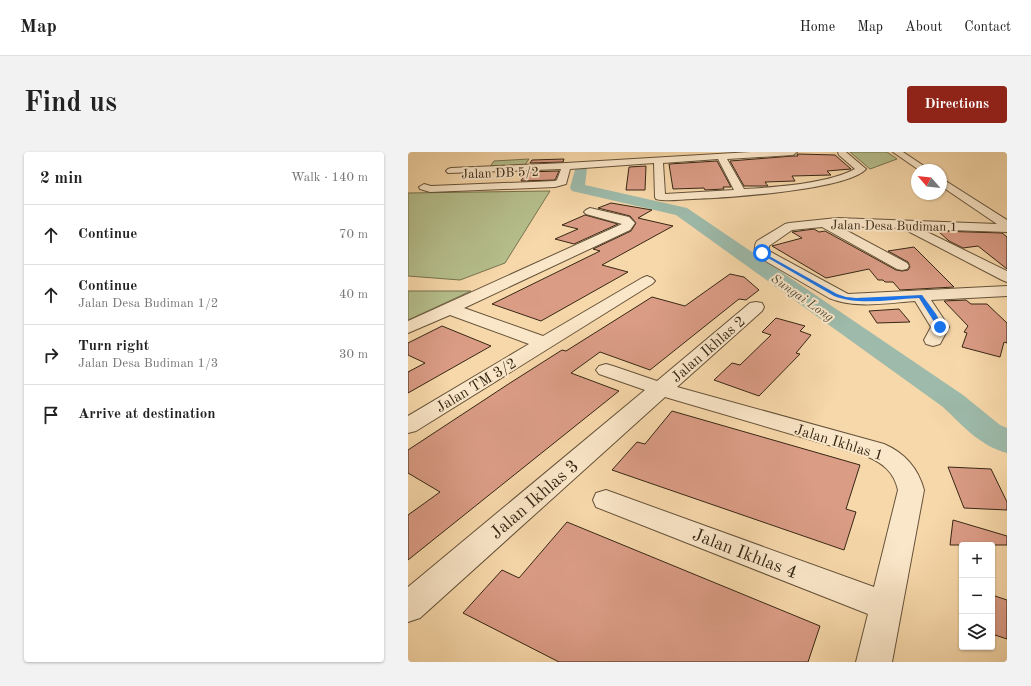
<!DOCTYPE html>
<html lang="en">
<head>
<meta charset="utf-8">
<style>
	:root { --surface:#fff; --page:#f2f2f2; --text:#222; --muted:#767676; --line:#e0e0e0; --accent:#8f2418 }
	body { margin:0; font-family:"Old Standard TT",serif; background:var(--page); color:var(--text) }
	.controls { position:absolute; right:12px; bottom:12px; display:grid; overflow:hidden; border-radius:4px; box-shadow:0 1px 3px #0004 }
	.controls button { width:36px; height:36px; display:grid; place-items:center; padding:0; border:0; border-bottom:1px solid var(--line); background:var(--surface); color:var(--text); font:20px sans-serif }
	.compass { position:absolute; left:503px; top:12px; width:36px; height:36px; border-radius:50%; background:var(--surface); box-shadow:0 1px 3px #0004; rotate:298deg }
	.stop { position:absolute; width:12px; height:12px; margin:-9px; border:3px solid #1a73e8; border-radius:50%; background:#fff }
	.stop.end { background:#1a73e8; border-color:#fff; box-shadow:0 1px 4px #0008 }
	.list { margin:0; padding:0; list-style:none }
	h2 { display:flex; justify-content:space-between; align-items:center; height:52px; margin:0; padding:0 16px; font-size:17px }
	h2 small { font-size:13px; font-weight:400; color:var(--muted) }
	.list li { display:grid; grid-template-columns:26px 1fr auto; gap:12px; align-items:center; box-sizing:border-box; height:60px; padding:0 16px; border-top:1px solid var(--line) }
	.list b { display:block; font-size:15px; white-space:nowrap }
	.list p { margin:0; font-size:13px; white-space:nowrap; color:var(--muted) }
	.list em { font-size:13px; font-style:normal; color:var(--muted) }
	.icon { flex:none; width:22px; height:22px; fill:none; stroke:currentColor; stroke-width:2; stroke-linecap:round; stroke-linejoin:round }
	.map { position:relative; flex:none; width:599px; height:510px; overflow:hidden; border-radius:4px }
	header { display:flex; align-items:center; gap:24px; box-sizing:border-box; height:56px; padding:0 20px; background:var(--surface); border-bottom:1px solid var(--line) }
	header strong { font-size:19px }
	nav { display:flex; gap:22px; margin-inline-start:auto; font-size:14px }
	.intro { display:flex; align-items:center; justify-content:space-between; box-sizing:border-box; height:96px; padding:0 24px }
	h1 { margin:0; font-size:28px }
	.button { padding:10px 18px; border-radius:4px; background:var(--accent); color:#fff; font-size:14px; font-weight:700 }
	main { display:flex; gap:24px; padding:0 24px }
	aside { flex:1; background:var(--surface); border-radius:4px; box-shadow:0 1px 3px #0004 }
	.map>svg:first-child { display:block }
	.green { fill:#b6c08d; stroke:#767450 }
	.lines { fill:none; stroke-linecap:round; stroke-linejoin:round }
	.river { fill:#9dbaaa; fill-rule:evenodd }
	.building { fill:#db9c86; stroke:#362714 }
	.minor-casing { stroke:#66533a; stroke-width:2 }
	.minor { fill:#fae6c8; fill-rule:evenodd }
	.route { fill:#1a73e8 }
	.labels { text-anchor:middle; stroke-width:4; stroke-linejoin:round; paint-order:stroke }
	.far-street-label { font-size:13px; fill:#362714; stroke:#fae6c8 }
	.far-water-label { font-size:13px; font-style:italic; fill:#504c3a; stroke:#fae6c8 }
	.street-label { font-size:15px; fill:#362714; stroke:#fae6c8 }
	.near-street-label { font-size:18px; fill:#362714; stroke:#fae6c8 }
</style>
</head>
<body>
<header>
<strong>Map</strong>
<nav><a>Home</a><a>Map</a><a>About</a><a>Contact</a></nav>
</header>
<div class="intro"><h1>Find us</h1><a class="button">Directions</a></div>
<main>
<aside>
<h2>2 min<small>Walk · 140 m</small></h2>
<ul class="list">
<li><svg class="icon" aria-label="ahead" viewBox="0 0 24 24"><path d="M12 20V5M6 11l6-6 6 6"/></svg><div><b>Continue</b></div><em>70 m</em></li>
<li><svg class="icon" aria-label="ahead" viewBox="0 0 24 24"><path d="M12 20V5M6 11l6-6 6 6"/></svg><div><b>Continue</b><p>Jalan Desa Budiman 1/2</p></div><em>40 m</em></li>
<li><svg class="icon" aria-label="right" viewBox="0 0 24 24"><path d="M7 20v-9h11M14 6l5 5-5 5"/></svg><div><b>Turn right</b><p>Jalan Desa Budiman 1/3</p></div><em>30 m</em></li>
<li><svg class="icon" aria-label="arrive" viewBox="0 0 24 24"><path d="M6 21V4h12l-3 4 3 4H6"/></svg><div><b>Arrive at destination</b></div></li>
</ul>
</aside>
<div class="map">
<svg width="599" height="510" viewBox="0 0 599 510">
	<rect width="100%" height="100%" fill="#f7d8aa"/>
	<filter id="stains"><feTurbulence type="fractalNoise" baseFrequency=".005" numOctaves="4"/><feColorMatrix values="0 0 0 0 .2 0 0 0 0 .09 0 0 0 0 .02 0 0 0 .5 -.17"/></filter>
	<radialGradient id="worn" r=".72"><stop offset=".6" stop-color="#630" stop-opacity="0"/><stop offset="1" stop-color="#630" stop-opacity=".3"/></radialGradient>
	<!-- green -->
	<path class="green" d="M442 0H479L489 7 462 17Z
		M121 7 116 14 82 15 86 9Z
		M142 39 97 111 52 128 0 124V41Z
		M0 139H63L0 168Z"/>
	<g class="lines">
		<!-- river -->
		<path class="river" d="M173 13 178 14 179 17 177 33 279 56 555 243 592 273 599 276V301C572 294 554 273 535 255L268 63 164 39 162 36 168 14Z"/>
	</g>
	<!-- building -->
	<path class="building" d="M389 2 427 3 443 17 419 19 423 23 384 24 387 29 357 30 360 34H336L322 9 385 4H390Z
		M156 7 155 10 122 11 124 8Z
		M309 9 323 35H315L316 37 297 38 296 36 265 37 261 12Z
		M238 14 237 38H218L221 15Z
		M151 19 147 28 113 29 118 20Z
		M203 51 244 58 230 66 265 74 194 113 220 120 133 169 84 152 192 99 185 97 223 79 228 71 222 64 190 56Z
		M177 63 210 72 166 92 147 87 170 77 154 73Z
		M406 77 411 80 417 79 488 118 494 119 500 118 502 115 500 110 480 99 506 95 546 135 492 138 485 130H477L475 128H470L461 117 418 126 364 94 394 86 384 80Z
		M530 79 594 81 599 85V117L570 94 555 96 541 89Z
		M322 122 336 125 351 138 338 148 331 147 242 218 192 200 163 221 211 239 0 408V363L32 340 0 321V298L102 231 154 198 158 199 244 145 277 154Z
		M558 148 563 152H579L599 171V191L596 190 592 205 554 195 559 181 556 180 560 174 536 149Z
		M491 157 502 170 469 171 461 159Z
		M368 166 397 174 392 179 403 183 388 201 392 202 351 244 306 228 324 211 332 213 363 183 354 180Z
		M34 174 83 194 0 241V220L17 211 0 203V191Z
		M264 259 452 313 438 357 448 360 436 398 204 318 229 290 237 292Z
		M540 315 583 317 599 350V358L556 356Z
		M545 368 599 384V393H542Z
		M159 370 412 474 400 510H151L55 461 94 418 111 426Z
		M584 443 599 448V487L584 482Z"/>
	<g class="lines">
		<!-- minor casing -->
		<g class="minor-casing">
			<path id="minor" d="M343 0H389L385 3 319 7 336 37C368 35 419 32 447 17L431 3 430 0H438L458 17C440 38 316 46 285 47 273 47 259 50 248 47L247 45 246 11 162 17 158 32 147 35 22 40 12 37 11 35 16 32 23 34 147 29 149 28 153 17 40 21 38 19 40 17 43 16 158 11ZM310 7 326 38 257 42 255 11Z
				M485 0H495L522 18H511Z
				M533 26 599 68V80L513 77 599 119V130L594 128 494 76 430 74 499 111 501 114 499 117 494 118 489 117 414 75 384 78 361 94V99L440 142 599 134V144L523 148 541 175 532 192 525 194 518 192 516 188 523 175 507 149C479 151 448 157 421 146L349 104C346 100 346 93 349 89L377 72 381 71 429 66 589 72 533 34Z
				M182 56 221 65 227 71 222 78 56 156 135 184 234 126 239 124 244 126 247 129 244 132 8 279 0 281V264L121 192 42 163 0 181V169L214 72 178 62 176 60 178 58Z
				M348 150 354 151 356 155 354 159 269 235 476 292C497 301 510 316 516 338L484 510H448L460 462 188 355 185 348 188 341 198 338 466 435 490 338C486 320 475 311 458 304L257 245 12 466 0 470V435L237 238 191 222 188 218 191 214 198 212 205 214 249 229 342 151Z"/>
		</g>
		<!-- minor -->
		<use href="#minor" class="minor"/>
	</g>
	<!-- route -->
	<path class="route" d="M354 100 429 142 438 145 448 146 514 143 528 162 535 175 530 176 511 146C483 147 452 154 426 144L353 102Z"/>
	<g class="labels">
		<!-- far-street labels -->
		<g class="far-street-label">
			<text transform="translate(92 20) rotate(-2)" y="5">Jalan DB 5/2</text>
			<text transform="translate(486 73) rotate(1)" y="5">Jalan Desa Budiman 1</text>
		</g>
		<!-- far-water labels -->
		<g class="far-water-label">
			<text transform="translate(395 145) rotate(35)" y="5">Sungai Long</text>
		</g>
		<!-- street labels -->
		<g class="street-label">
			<text transform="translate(300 197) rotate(-41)" y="5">Jalan Ikhlas 2</text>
			<text transform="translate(68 233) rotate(-31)" y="5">Jalan TM 3/2</text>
			<text transform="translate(431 290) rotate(17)" y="5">Jalan Ikhlas 1</text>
		</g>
		<!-- near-street labels -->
		<g class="near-street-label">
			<text transform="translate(126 347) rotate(-41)" y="6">Jalan Ikhlas 3</text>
			<text transform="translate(337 401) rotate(21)" y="6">Jalan Ikhlas 4</text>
		</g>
	</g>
	<rect width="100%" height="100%" filter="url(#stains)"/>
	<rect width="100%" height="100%" fill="url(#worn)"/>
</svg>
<div class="controls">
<button>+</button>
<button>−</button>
<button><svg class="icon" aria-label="layers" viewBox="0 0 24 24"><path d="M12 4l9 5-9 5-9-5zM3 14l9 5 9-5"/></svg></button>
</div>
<svg class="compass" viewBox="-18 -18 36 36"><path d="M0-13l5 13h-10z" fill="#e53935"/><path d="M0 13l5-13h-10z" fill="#767676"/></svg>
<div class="stop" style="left:354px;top:101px"></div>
<div class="stop end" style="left:532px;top:175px"></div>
</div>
</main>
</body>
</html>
